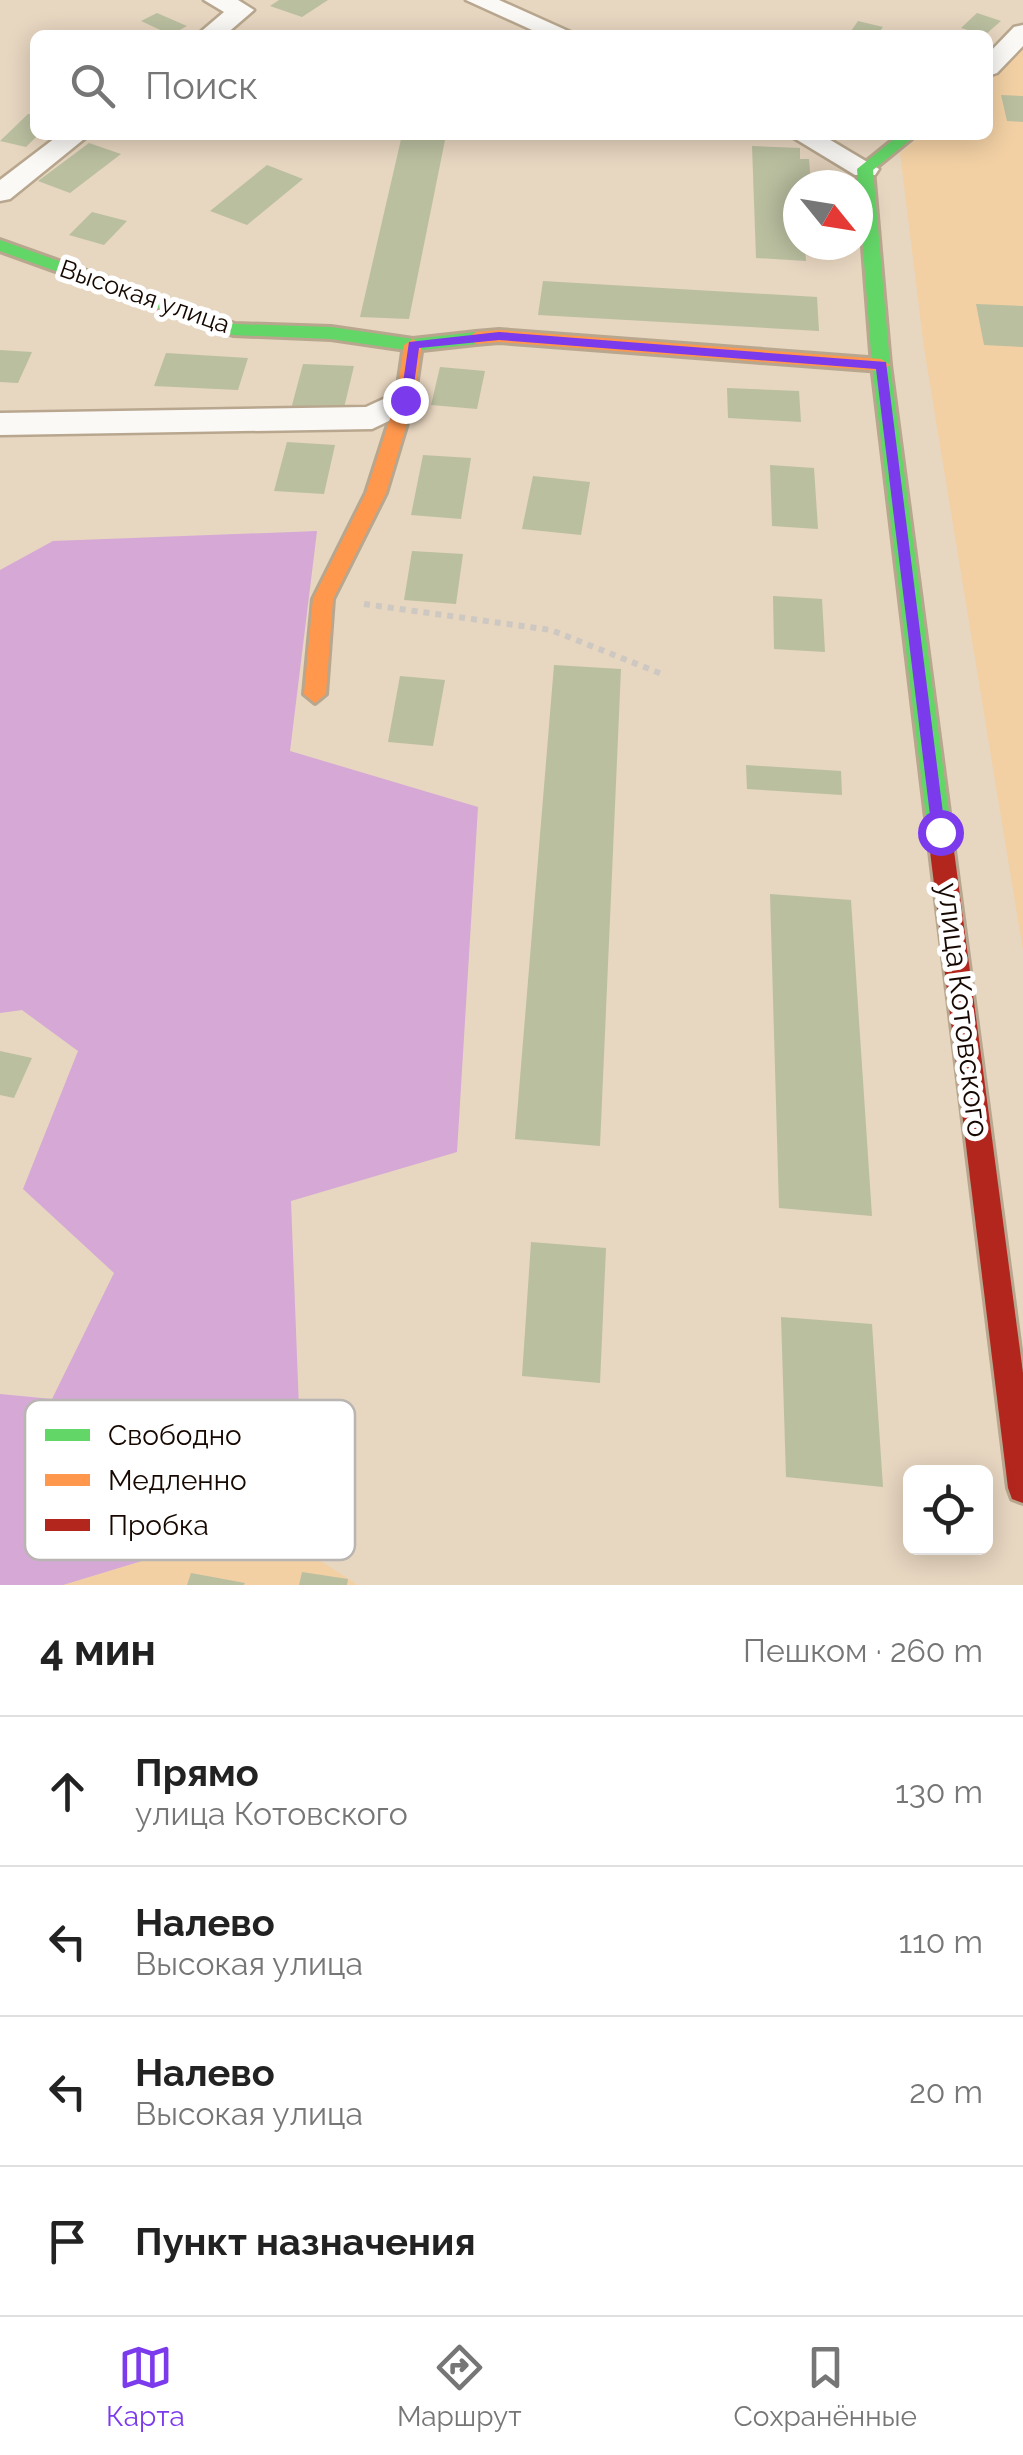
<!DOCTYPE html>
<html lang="ru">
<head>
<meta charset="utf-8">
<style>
	:root { --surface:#fff; --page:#f2f2f2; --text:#222; --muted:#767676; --line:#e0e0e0; --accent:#7c3aed }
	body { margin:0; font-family:Raleway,sans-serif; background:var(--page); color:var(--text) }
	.controls { position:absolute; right:30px; bottom:30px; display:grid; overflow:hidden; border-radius:15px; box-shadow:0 5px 25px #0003 }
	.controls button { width:90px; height:90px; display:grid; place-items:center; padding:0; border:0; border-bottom:2px solid var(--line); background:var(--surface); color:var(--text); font:50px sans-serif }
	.compass { position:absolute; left:783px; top:170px; width:90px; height:90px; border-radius:50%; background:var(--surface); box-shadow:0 5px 25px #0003; rotate:120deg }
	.stop { position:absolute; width:30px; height:30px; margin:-22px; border:8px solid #7c3aed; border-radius:50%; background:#fff }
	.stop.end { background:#7c3aed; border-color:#fff; box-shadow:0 2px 10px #0008 }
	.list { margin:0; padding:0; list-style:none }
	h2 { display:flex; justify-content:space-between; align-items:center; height:130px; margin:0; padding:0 40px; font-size:42px }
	h2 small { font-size:32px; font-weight:400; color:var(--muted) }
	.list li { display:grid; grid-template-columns:65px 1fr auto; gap:30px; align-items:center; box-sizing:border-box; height:150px; padding:0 40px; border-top:2px solid var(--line) }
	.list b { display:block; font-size:38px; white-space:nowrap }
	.list p { margin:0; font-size:32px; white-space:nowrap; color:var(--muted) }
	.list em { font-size:32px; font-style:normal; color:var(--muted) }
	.icon { flex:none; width:55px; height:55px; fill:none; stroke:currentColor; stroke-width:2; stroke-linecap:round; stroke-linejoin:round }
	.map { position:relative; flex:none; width:1023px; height:1585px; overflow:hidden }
	.search { position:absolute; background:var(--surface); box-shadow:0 5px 25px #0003; left:30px; right:30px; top:30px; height:110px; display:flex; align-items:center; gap:25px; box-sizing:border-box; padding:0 35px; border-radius:15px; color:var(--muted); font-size:38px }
	.sheet { height:730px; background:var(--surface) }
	nav { display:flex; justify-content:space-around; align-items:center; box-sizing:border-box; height:140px; border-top:2px solid var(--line); background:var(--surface); font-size:28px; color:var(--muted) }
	nav a { display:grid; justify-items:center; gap:5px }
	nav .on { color:var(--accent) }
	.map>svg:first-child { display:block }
	.built { fill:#f2d0a4 }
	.forest { fill:#d5a8d6 }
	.building { fill:#babfa0 }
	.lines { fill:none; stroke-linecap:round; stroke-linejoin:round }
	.street-casing { stroke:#b8a78e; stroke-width:5 }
	.fast-casing { stroke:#b8a78e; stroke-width:6 }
	.slow-casing { stroke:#b8a78e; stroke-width:6 }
	.jam-casing { stroke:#b8a78e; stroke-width:6 }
	.path { stroke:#cdc8c1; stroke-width:6; stroke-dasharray:6 6; stroke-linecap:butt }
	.street { fill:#fbf9f6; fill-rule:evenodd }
	.fast { fill:#63d668; fill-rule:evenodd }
	.slow { fill:#ff974d; fill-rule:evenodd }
	.jam { fill:#b3261e; fill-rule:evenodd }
	.route { fill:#7c3aed }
	.labels { text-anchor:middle; stroke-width:10; stroke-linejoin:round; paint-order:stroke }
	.far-street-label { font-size:25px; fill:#160800; stroke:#fff }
	.street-label { font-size:30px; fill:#160800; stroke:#fff }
	.key { fill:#fff; stroke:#b9b5b2; stroke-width:2.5 }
	.key-label { font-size:28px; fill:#160800 }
</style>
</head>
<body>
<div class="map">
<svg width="1023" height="1585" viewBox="0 0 1023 1585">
	<rect width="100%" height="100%" fill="#e7d6c0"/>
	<!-- built -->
	<path class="built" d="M1023 42V951L924 348 900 153 922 135H988V78Z
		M263 1524 358 1585H63Z"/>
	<!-- forest -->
	<path class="forest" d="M317 531 290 751 478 807 457 1152 291 1201 301 1461 263 1524 63 1585H0V1394L52 1399 114 1273 23 1189 78 1051 22 1010 0 1013V570L53 541Z"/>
	<!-- building -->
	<path class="building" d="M279 0H328L302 17 270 6Z
		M157 13 187 26 171 35 141 21Z
		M977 13 1001 21 985 35 961 28Z
		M858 21 883 27 877 35 849 34Z
		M1001 95 1023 96V122L1007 121Z
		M28 114 35 115 38 135 26 147 0 141Z
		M402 135H446L409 319 360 317Z
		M89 143 121 154 70 193 38 181Z
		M752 146 800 148V159H809L811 185H798V245H805L806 261 756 258Z
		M267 165 303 179 247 225 210 211Z
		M92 212 127 221 104 245 69 235Z
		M543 281 817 297 819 331 538 315Z
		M976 304 1023 306V347L984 345Z
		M0 350 32 352 18 383 0 382Z
		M166 353 248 358 238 390 154 386Z
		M303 364 354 366 343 412 291 409Z
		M440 367 485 371 477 409 431 405Z
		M727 388 799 391 801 422 728 418Z
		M287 442 335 445 324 494 274 491Z
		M423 455 471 458 461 519 411 515Z
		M770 465 814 468 818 529 772 526Z
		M533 476 590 482 581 535 522 529Z
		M412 551 463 554 456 604 404 600Z
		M773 596 822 599 825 652 774 649Z
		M554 665 621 669 600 1146 515 1139Z
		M400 676 445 680 433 746 388 742Z
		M746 765 841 771 842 795 747 789Z
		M770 894 851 900 872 1216 779 1208Z
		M0 1051 32 1058 14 1098 0 1095Z
		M531 1242 606 1248 600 1383 522 1376Z
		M781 1317 872 1324 883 1487 786 1477Z
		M302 1572 348 1579 347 1585H299Z
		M191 1573 245 1583 244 1585H187Z"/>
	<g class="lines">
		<!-- street casing -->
		<g class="street-casing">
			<path id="street" d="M204 0H238L254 10 225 35H197L224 12Z
				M466 0H499L577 35H543Z
				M1023 25V46L997 73 988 76V54L1014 27Z
				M59 135H89L10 199 0 201V180Z
				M789 135H822L879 169 875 175H855Z
				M405 389 416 392 421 400 416 408 372 429 0 435V413L366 407Z"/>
		</g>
		<!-- fast casing -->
		<g class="fast-casing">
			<path id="fast" d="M899 135H916L873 170 890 365 953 843 949 850 941 853 933 850 929 843 872 365 857 169Z
				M0 240 235 324 331 327 413 339 476 332 485 338 476 344 413 351 331 339 233 335 0 251Z"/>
		</g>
		<!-- slow casing -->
		<g class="slow-casing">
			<path id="slow" d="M499 330 881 359 890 365 881 371 499 342 476 344 467 338 476 332Z
				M413 339 422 345 414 400 386 493 333 599 326 694 315 703 304 694 313 599 366 493 396 400 404 345Z"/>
		</g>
		<!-- jam casing -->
		<g class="jam-casing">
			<path id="jam" d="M941 833 949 836 953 843 1023 1373V1503L1012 1499 1008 1488 929 843 933 836Z"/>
		</g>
		<!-- path -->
		<path class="path" d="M364 604 551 630 662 674"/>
		<!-- street -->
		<use href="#street" class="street"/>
		<!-- fast -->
		<use href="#fast" class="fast"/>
		<!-- slow -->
		<use href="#slow" class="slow"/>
		<!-- jam -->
		<use href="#jam" class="jam"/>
	</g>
	<!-- route -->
	<path class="route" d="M499 332 886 362 946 837 940 839 932 832 876 369 499 340 419 348 412 400 400 403 409 342Z"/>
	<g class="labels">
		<!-- far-street labels -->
		<g class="far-street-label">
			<text transform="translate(145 296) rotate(19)" y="9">Высокая улица</text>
		</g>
		<!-- street labels -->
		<g class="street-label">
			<text transform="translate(963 1010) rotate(83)" y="10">улица Котовского</text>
		</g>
	</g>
	<!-- legend -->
	<rect x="25" y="1400" width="330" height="160" rx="15" class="key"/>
	<rect x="45" y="1429" width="45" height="12" fill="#63d668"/>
	<rect x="45" y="1474" width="45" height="12" fill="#ff974d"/>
	<rect x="45" y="1519" width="45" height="12" fill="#b3261e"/>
	<g class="key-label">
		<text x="108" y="1445">Свободно</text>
		<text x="108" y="1490">Медленно</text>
		<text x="108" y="1535">Пробка</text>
	</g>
</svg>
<div class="controls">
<button><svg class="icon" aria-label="locate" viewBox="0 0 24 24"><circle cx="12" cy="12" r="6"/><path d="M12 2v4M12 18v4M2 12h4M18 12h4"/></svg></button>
</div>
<svg class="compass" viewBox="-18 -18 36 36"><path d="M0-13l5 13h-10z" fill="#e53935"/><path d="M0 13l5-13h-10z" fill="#767676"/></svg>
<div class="stop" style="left:940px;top:832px"></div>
<div class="stop end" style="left:405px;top:400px"></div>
<div class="search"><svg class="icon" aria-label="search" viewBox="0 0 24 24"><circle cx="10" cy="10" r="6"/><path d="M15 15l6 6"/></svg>Поиск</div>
</div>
<section class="sheet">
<h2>4 мин<small>Пешком · 260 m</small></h2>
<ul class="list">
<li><svg class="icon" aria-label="ahead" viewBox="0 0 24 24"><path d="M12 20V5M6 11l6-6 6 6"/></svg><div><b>Прямо</b><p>улица Котовского</p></div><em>130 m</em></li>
<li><svg class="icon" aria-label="left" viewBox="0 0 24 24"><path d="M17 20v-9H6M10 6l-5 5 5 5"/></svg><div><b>Налево</b><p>Высокая улица</p></div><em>110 m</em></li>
<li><svg class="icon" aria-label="left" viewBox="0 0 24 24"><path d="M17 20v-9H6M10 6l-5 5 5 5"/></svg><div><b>Налево</b><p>Высокая улица</p></div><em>20 m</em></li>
<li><svg class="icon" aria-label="arrive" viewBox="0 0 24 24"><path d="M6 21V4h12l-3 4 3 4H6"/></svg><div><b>Пункт назначения</b></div></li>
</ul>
</section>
<nav>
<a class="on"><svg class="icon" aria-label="map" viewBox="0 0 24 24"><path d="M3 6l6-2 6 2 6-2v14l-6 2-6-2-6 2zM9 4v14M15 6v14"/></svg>Карта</a>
<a><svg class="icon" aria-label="directions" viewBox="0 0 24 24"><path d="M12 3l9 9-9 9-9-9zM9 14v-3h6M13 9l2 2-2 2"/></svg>Маршрут</a>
<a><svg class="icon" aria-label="saved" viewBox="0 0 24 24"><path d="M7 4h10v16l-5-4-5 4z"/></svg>Сохранённые</a>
</nav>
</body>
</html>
